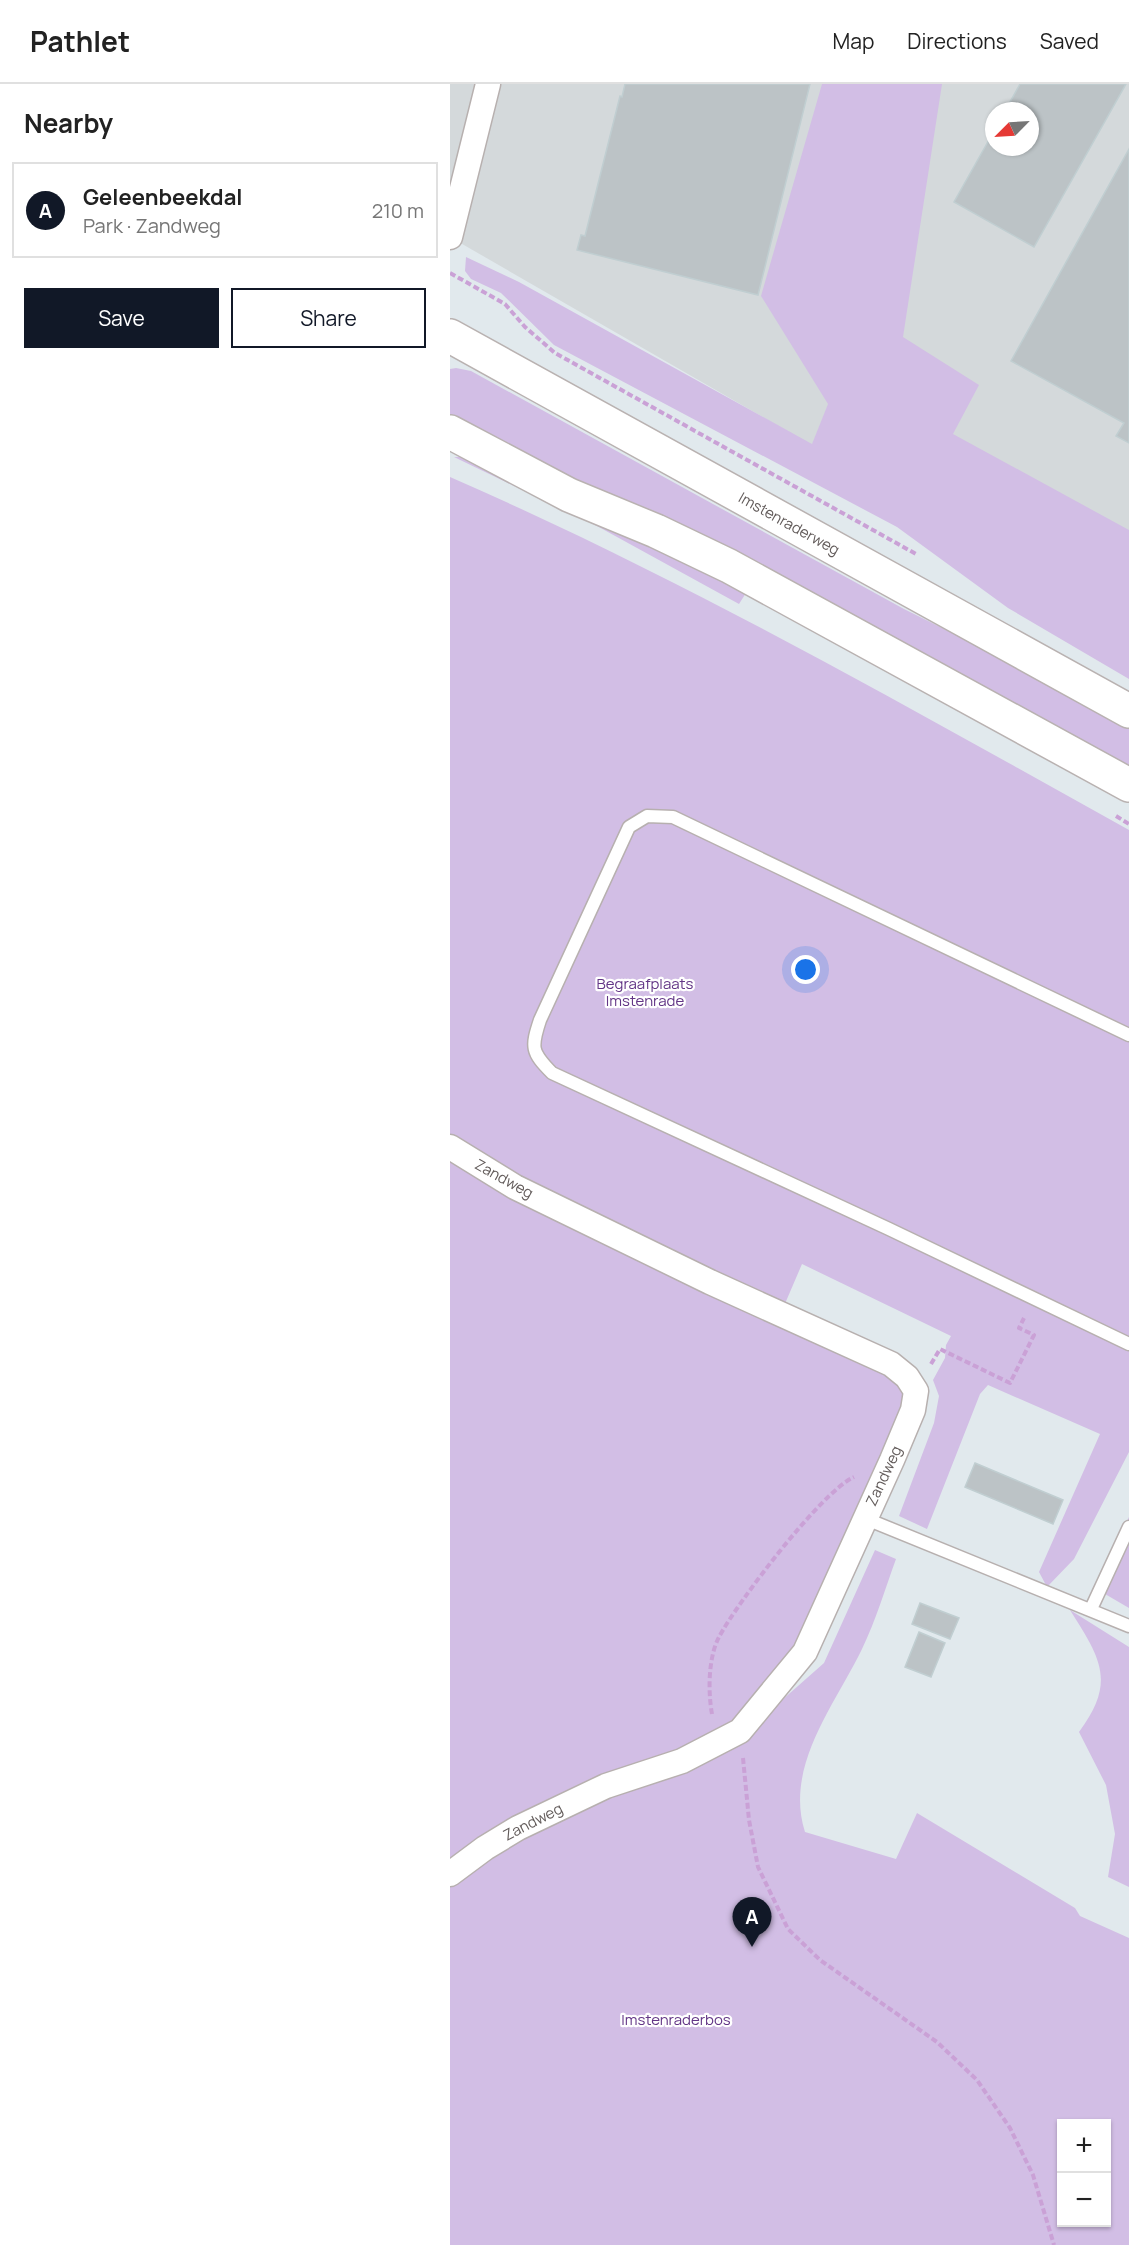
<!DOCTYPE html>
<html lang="en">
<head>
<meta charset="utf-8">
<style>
	:root { --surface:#fff; --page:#f6f6f6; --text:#222; --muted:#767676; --line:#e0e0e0; --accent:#111827 }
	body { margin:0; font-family:Manrope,sans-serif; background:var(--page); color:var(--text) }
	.controls { position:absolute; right:18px; bottom:18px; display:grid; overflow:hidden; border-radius:0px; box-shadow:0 2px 4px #0004 }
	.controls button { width:54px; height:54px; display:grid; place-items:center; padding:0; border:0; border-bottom:2px solid var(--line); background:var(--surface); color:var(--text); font:30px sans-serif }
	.compass { position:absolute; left:535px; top:18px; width:54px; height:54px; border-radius:50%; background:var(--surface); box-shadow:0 2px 4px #0004; rotate:246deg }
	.you { position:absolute; left:356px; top:886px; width:21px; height:21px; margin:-15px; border:4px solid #fff; border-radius:50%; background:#1a73e8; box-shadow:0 0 0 9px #1a73e833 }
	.badge { display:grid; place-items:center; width:39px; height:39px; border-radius:50%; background:var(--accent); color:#fff; font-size:20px; font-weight:700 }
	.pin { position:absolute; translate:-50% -50px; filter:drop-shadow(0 2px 3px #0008) }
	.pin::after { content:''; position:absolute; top:32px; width:21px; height:18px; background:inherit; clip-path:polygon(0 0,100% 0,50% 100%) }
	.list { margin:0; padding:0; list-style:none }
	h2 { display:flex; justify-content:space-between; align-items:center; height:78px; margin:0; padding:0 24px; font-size:26px }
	h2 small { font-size:20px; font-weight:400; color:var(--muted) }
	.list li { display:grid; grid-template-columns:39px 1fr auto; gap:18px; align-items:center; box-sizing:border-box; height:96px; margin:0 12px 12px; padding:0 12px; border:2px solid var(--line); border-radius:0px }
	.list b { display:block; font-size:22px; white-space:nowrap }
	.list p { margin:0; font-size:20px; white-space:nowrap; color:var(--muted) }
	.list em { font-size:20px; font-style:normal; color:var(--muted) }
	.actions { display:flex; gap:12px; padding:18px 24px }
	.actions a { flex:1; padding:14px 0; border:2px solid var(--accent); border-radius:0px; text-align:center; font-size:21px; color:var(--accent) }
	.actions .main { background:var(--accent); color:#fff }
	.map { position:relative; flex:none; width:679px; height:2161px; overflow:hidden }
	header { display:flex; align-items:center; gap:36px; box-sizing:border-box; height:84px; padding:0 30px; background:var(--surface); border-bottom:2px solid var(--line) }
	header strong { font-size:28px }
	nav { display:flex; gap:33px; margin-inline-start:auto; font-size:21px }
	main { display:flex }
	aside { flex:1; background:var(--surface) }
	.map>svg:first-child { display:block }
	.industrial { fill:#d4d9db; fill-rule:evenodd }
	.green { fill:#d2bee5; fill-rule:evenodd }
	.building { fill:#bcc3c6; stroke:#c0ced1; stroke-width:1.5 }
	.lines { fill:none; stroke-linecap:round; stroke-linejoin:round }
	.lane-casing { stroke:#b7b0af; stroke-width:15 }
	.street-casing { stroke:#b7b0af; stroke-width:27 }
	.secondary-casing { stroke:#b9b2b1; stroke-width:36 }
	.path { stroke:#caa1d6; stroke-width:4; stroke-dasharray:6 3; stroke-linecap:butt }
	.lane { stroke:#fff; stroke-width:12 }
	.street { stroke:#fff; stroke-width:24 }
	.secondary { stroke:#fff; stroke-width:33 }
	.labels { text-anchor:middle; stroke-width:4.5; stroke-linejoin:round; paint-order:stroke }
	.street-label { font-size:15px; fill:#625b5a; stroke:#fff }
	.park-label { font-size:15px; fill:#633686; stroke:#fff }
</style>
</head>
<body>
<header>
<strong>Pathlet</strong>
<nav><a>Map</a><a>Directions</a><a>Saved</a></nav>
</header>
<main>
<aside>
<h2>Nearby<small></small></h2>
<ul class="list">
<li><span class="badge">A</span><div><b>Geleenbeekdal</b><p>Park · Zandweg</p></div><em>210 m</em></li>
</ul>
<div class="actions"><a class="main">Save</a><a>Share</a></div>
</aside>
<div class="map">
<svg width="679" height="2161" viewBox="0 0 679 2161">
	<rect width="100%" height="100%" fill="#e1e9ed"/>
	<!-- industrial -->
	<path class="industrial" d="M0 0H679V544L0 153ZM544 27H580V63H544Z"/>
	<!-- green -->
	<path class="green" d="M372 0H492L453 253 529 301 503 350 679 446V595L558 524 447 443 104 261 51 209 21 195 15 187 16 173 69 198 362 360 378 320 311 212Z
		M6 284 21 287 454 525 679 637V692L202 434 0 335V285Z
		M4 373H21L219 462 296 509 289 520 147 442Z
		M0 393C234 495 456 622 679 746V1368L624 1475 597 1503 589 1488 650 1350 538 1301 530 1310 477 1445 449 1432 484 1339 489 1312 483 1296 495 1274 496 1261 501 1252 352 1180 334 1222 52 1088 0 1051Z
		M0 1071 435 1281 448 1298 457 1323 372 1547 294 1630 278 1639 288 1655 374 1579 425 1466 446 1475C435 1505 426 1536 412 1565 385 1621 334 1682 355 1748L446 1775 467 1729 625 1824 630 1832 679 1854V2161H0ZM612 2040H656V2138H612Z
		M679 1433V1524L643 1503 650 1493Z
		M620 1526 679 1563V1803L658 1793 665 1750 656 1701 629 1648C667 1597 650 1574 620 1526Z"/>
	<!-- building -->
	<path class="building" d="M175 0H360L308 211 127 166 131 151 135 152 170 12 172 13Z
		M570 0H676L584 163 504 118 544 47V63H580V27H555Z
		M679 65V359L666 352 674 339 561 277Z
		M525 1379 613 1416 603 1440 515 1403Z
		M470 1519 509 1534 500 1555 462 1540Z
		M469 1548 495 1559 481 1593 455 1583Z"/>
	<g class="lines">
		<!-- lane casing -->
		<g class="lane-casing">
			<path id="lane" d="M679 951 223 733 197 732 179 743 90 936C81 963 81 968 102 989L439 1145 679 1260
				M414 1434 679 1542
				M641 1525 679 1443"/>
		</g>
		<!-- street casing -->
		<g class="street-casing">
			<path id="street" d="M0 153 38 0
				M0 1063 65 1103 260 1198 441 1280 457 1293 466 1307 463 1326 442 1376 355 1568 290 1647 232 1677 156 1702 68 1744 35 1764 0 1790"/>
		</g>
		<!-- secondary casing -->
		<g class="secondary-casing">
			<path id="secondary" d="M0 252 679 627
				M0 348 119 411 206 447 279 482 679 701"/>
		</g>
		<!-- path -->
		<path class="path" d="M0 189 55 220 75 243 105 269 466 470
			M666 732 679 740
			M481 1280 490 1265 560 1299 584 1251 569 1244 574 1234
			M262 1630C258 1608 258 1574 269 1553 287 1519 371 1408 404 1393
			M293 1674 299 1736 308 1783 338 1845 370 1876 487 1958 527 1996 560 2044 583 2091 604 2161"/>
		<!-- lane -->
		<use href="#lane" class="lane"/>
		<!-- street -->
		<use href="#street" class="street"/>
		<!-- secondary -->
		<use href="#secondary" class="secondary"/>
	</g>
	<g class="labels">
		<!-- street labels -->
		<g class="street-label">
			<text transform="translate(339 440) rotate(29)" y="5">Imstenraderweg</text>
			<text transform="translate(54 1095) rotate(29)" y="5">Zandweg</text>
			<text transform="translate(434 1392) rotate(-65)" y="5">Zandweg</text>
			<text transform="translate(83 1738) rotate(-27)" y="5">Zandweg</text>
		</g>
		<!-- park labels -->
		<g class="park-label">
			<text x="195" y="905">Begraafplaats<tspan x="195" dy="17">Imstenrade</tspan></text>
			<text x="226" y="1941">Imstenraderbos</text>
		</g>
	</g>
</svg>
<div class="controls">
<button>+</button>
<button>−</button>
</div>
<svg class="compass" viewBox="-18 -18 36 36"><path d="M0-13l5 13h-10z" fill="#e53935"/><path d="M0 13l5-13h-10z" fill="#767676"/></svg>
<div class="you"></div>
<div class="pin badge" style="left:302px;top:1863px">A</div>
</div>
</main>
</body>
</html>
